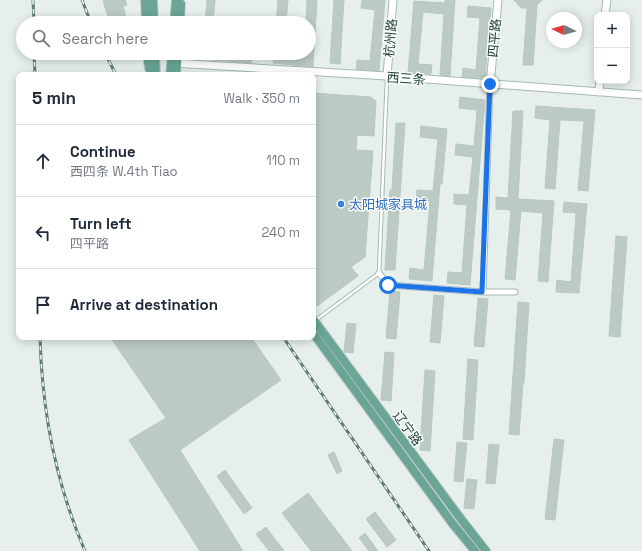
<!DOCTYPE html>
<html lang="en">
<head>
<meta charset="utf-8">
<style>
	:root { --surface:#fff; --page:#f2f2f3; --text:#1f2937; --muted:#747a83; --line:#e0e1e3 }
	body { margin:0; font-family:"Space Grotesk","Noto Sans SC",sans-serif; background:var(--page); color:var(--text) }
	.controls { position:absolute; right:12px; top:12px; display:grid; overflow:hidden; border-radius:8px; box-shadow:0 2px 10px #0003 }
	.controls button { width:36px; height:36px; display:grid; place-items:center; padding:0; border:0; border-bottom:1px solid var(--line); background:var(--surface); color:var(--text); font:20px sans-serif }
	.compass { position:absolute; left:546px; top:12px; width:36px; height:36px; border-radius:50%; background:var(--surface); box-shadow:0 2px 10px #0003; rotate:275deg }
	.stop { position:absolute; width:12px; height:12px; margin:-9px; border:3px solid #1a73e8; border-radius:50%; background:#fff }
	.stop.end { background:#1a73e8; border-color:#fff; box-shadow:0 1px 4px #0008 }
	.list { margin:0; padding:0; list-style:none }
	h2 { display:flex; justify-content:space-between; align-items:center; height:52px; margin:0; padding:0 16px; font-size:17px }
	h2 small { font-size:13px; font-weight:400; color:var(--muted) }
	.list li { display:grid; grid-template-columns:26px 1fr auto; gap:12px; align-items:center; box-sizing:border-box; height:72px; padding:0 16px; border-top:1px solid var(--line) }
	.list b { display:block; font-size:15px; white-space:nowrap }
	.list p { margin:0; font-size:13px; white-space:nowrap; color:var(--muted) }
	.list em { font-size:13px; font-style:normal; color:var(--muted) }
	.icon { flex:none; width:22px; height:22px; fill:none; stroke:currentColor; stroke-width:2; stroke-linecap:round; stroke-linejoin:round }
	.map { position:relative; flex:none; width:642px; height:551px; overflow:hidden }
	.search { position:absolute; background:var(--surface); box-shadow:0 2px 10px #0003; left:16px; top:16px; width:300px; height:44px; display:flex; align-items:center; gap:10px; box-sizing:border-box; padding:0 14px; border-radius:22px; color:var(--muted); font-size:15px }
	.panel { position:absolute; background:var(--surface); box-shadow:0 2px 10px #0003; left:16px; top:72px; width:300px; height:268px; border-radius:8px }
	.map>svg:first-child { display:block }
	.building { fill:#bbcac4; stroke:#b8c9c2 }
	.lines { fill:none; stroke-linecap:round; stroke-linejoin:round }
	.lane-casing { stroke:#a8b8b2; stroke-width:4.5 }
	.street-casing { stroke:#a8b8b2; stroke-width:7 }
	.secondary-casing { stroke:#a4bbb3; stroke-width:9 }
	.primary-casing { stroke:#c2cac8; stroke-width:10 }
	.lane { stroke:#fff; stroke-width:2.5 }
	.street { stroke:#fff; stroke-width:5 }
	.secondary { stroke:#fff; stroke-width:7 }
	.primary { stroke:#6aa596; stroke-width:8 }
	.rail-casing { stroke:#5f7d75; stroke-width:3 }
	.rail { stroke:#f7fbf9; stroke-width:1.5; stroke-dasharray:4.5; stroke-linecap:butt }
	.route { stroke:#1a73e8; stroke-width:5 }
	.shop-dot { fill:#3f7fe0; stroke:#f7fbf9; stroke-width:1.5 }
	.labels { text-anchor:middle; stroke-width:3; stroke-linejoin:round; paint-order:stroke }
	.street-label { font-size:13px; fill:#24423a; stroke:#f7fbf9 }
	.shop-label { font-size:13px; fill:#366cbe; stroke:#f7fbf9; text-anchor:start }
</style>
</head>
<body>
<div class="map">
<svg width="642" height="551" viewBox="0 0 642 551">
	<rect width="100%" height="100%" fill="#e6efeb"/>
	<!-- building -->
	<path class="building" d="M106 0H125L127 5 123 6 127 20 123 22V23H110L103 1Z
		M207 0H215L213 23H205Z
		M278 0H288L286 23H276Z
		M307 0H317L313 67 273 63 274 53 304 55V53H309V23H306Z
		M334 0H344L340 64 330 63Z
		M362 0H385L379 71 356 69 357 60 370 61 375 10 361 8Z
		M445 0H455L450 76 440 75 444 14 423 12 418 64 432 65 431 74 408 73 414 1 445 3Z
		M514 0H542L537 5 533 65H523L527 8H521Z
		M468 6 491 8 485 78 462 77 463 68 476 70 480 18 467 17Z
		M203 53 252 54 251 63 202 59Z
		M313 93 371 97 376 101 374 136 357 135 356 150 373 151 365 257 351 267 358 276 317 306 313 300Z
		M460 97 485 100 470 285 447 283 448 272 462 273 467 205 454 204V194L469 195 473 157 455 155 456 144 474 146 477 110 459 108Z
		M536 106 595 110 588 191 578 190 584 121 560 120 555 189 545 188 550 120 535 118Z
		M513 111H523L518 199 554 201 548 282 538 281 543 213 521 211 515 280 505 279 511 210 496 209V197L508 198Z
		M396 123H405L395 270H385L390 190H392Z
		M421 126 447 129 442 184H440L432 281 409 279 410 268 424 270 430 201 416 200 417 190 433 191 438 139 420 137Z
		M564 202 587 204 579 293 556 292 557 280 571 282 576 213 563 212Z
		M616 236 627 237 620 337 609 336Z
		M390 291 400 292 396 339 386 338Z
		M434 295 444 296 440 343 430 342Z
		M478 298 488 299 484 347 474 346Z
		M518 302 529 303 524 383H523L519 435 509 434Z
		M347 323 356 324 353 353 344 352Z
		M110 337H251L281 380 180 450 243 551H200L129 440 166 418Z
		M385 352 394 353 391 401 381 400Z
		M468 359 478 360 473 440 463 439Z
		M425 370 435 371 430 451 420 450Z
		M554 439 564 440 555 520 545 519Z
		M457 442 467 443 463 482 454 481Z
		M489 444 499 445 495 484 486 483Z
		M334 452 342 471 337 474 328 455Z
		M225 470 252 508 244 514 217 476Z
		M467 479 477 480 474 509 464 508Z
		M308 493 352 551H311L282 513Z
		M375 512 396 540 387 547 366 519Z
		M266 527 284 551H269L256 534Z
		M365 533 378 551H369L359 538Z"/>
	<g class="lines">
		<!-- lane casing -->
		<g class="lane-casing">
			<path id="lane" d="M316 320 379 273 387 77"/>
		</g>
		<!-- street casing -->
		<g class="street-casing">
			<path id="street" d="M379 273 388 285 483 292H515
				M483 292 490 84"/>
		</g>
		<!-- secondary casing -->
		<g class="secondary-casing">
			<path id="secondary" d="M605 15 607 0
				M173 63 387 76 642 95
				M387 76 393 0
				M490 84 498 0
				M599 92 600 81"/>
		</g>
		<!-- primary casing -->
		<g class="primary-casing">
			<path id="primary" d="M145 0 146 23
				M153 0 154 23
				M174 23 176 0
				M180 23 181 4
				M147 53 149 68 152 75
				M155 53 156 75
				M170 75 172 53
				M176 75 178 53
				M313 319 461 519 486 551
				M313 333 452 523 475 551"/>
		</g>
		<!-- lane -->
		<use href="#lane" class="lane"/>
		<!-- street -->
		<use href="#street" class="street"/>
		<!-- secondary -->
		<use href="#secondary" class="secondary"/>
		<!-- primary -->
		<use href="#primary" class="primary"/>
		<!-- rail casing -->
		<g class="rail-casing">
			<path id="rail" d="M33 0 34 23
				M82 0 91 23
				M34 53 35 75
				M105 53 116 75
				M40 337C42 410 56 484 85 551
				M283 337 429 551"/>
		</g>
		<!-- rail -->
		<use href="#rail" class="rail"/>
	</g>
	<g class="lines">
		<!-- route -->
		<path class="route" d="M388 285 482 292 490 84"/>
	</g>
	<!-- markers -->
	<circle class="shop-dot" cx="341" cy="204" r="4"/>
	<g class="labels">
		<!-- street labels -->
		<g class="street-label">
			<text transform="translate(390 38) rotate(-85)" y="5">杭州路</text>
			<text transform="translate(494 38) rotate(-85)" y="5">四平路</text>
			<text transform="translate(406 78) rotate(4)" y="5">西三条</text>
			<text transform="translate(408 428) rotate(54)" y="5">辽宁路</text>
		</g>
		<!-- shop labels -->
		<g class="shop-label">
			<text x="349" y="209">太阳城家具城</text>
		</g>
	</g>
</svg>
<div class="controls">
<button>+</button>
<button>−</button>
</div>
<svg class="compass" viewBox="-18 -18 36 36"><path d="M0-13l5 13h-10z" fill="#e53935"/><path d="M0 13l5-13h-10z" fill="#747a83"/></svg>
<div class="stop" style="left:388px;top:285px"></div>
<div class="stop end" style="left:490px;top:84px"></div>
<div class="search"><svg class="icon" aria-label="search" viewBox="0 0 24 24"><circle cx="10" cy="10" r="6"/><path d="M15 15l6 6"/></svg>Search here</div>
<section class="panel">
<h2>5 min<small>Walk · 350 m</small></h2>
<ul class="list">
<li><svg class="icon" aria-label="ahead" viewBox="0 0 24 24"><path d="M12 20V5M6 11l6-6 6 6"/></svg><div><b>Continue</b><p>西四条 W.4th Tiao</p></div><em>110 m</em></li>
<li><svg class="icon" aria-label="left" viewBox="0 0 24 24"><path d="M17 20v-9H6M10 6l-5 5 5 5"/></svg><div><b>Turn left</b><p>四平路</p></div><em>240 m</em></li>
<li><svg class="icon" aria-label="arrive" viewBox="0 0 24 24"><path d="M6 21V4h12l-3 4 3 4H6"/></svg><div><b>Arrive at destination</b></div></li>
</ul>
</section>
</div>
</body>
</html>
